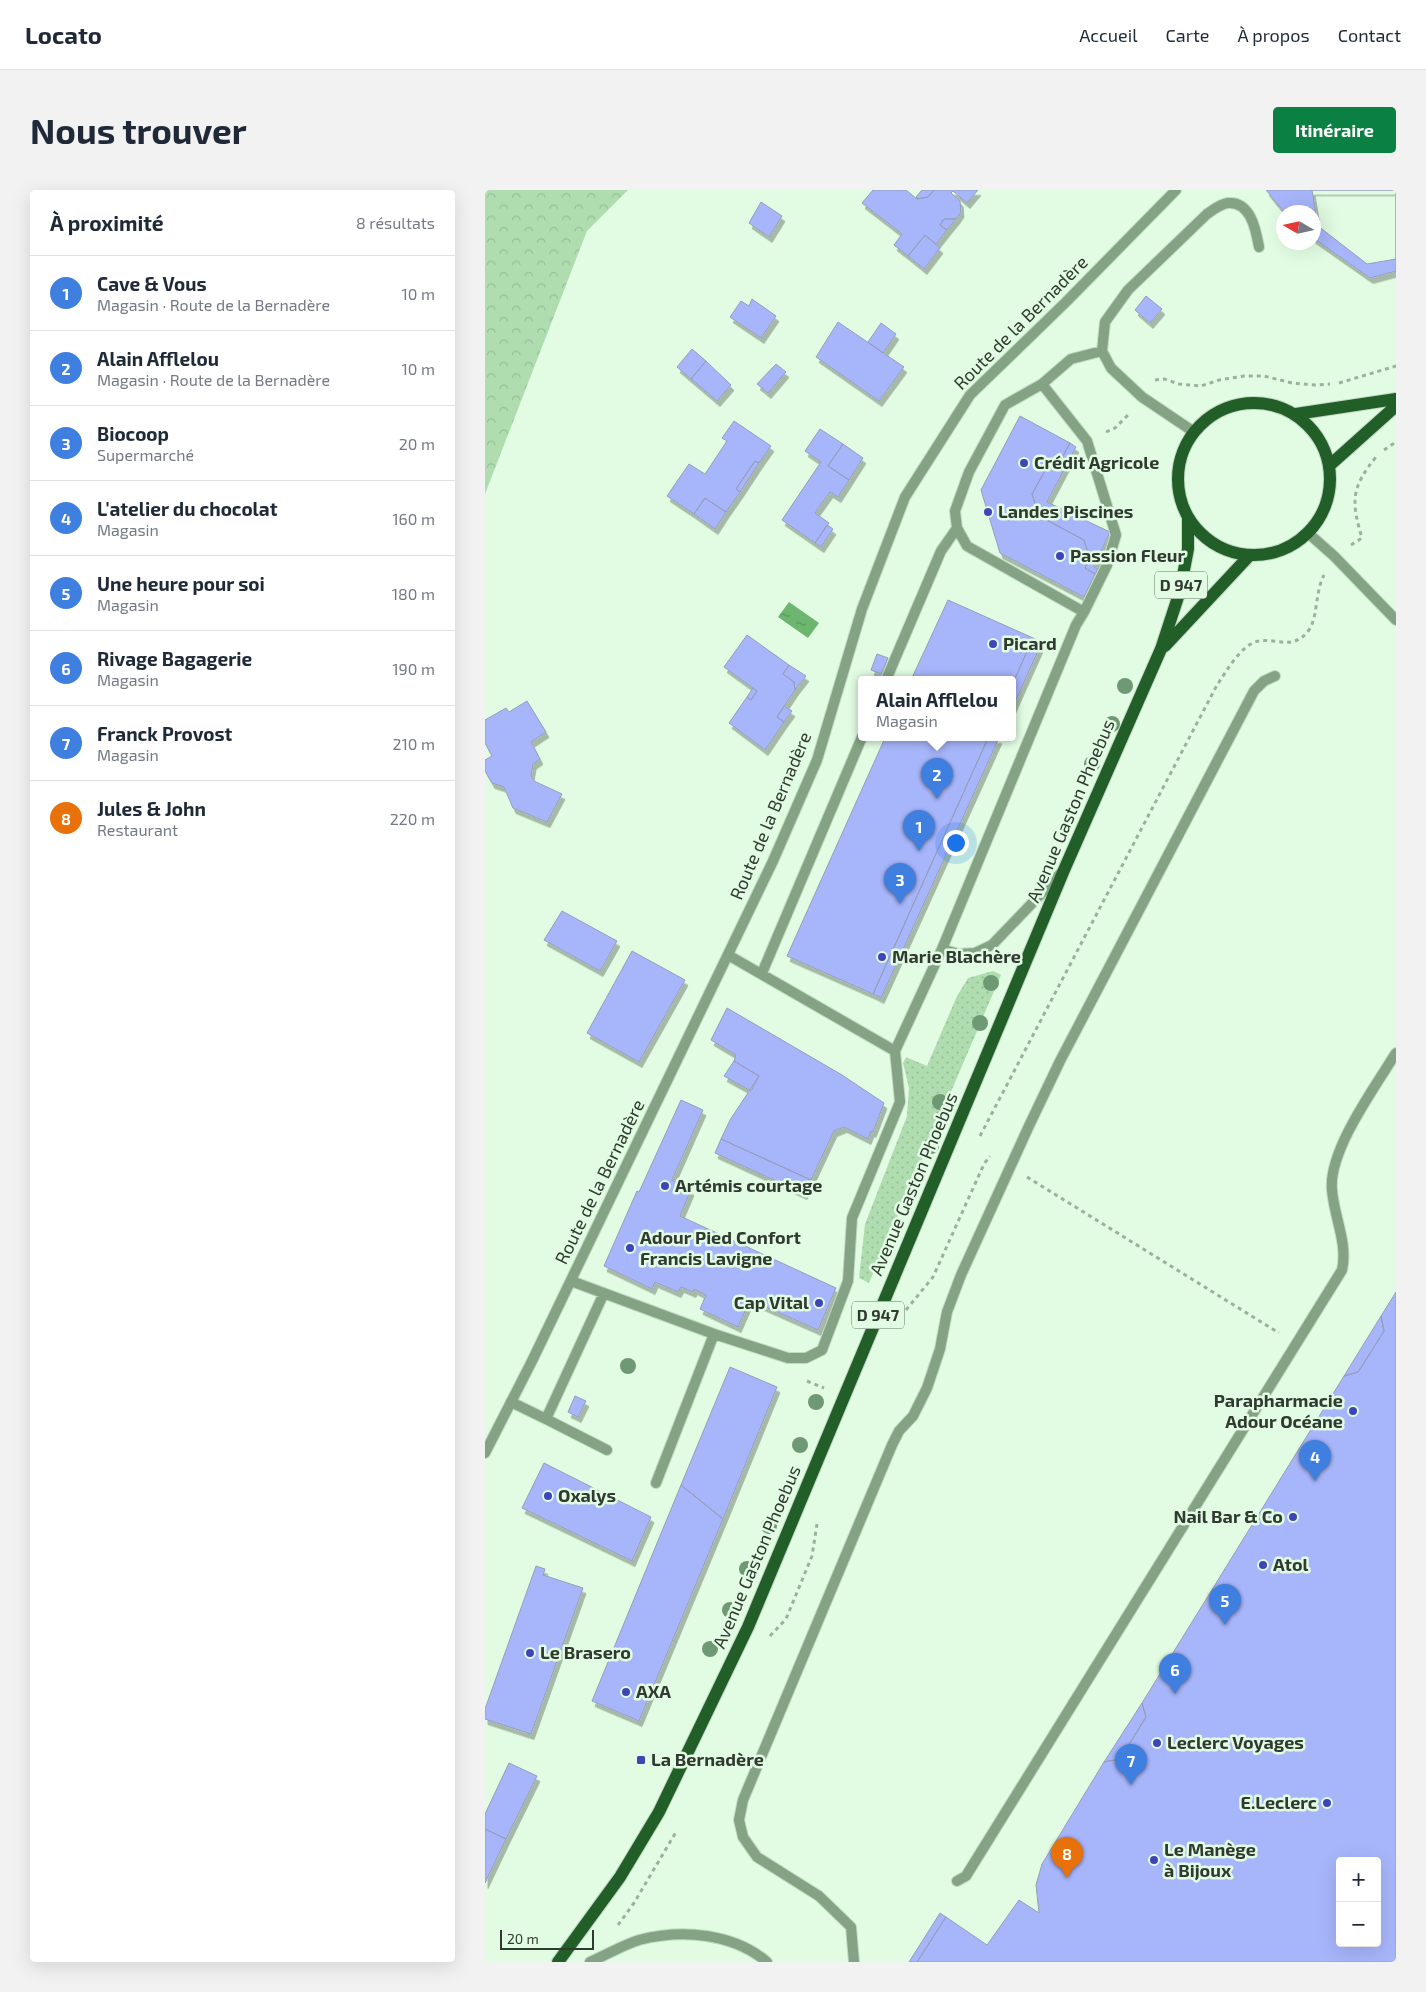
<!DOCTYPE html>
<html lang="fr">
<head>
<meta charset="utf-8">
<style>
	:root { --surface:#fff; --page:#f2f2f3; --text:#1f2937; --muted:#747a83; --line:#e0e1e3; --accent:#0b8043 }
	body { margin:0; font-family:"Exo 2",sans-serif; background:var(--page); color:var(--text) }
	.controls { position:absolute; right:15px; bottom:15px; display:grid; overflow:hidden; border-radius:5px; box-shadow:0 5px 20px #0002 }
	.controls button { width:45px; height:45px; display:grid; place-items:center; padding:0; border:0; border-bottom:1px solid var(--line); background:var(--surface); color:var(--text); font:25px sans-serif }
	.compass { position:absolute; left:791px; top:15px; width:45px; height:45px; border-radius:50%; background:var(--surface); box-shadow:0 5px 20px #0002; rotate:279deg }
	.scale { position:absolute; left:15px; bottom:12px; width:94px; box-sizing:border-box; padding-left:5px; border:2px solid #303a31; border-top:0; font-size:14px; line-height:18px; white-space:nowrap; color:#303a31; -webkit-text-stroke:4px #e2fce3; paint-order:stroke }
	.you { position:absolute; left:470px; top:652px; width:18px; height:18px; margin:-12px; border:4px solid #fff; border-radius:50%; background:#1a73e8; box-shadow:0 0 0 8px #1a73e833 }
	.badge { display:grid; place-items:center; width:32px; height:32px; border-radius:50%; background:var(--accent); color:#fff; font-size:16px; font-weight:700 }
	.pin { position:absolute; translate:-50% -41px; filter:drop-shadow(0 1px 2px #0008) }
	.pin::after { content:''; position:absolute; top:26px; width:18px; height:15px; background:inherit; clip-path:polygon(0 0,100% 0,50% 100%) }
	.popup { position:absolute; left:373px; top:486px; width:158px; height:65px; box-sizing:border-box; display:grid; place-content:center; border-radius:5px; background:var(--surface); filter:drop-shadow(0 1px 4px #0005); font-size:16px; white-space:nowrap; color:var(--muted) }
	.popup b { font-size:19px; color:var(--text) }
	.popup::after { content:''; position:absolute; left:50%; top:100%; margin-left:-10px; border:10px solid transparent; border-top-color:var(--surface) }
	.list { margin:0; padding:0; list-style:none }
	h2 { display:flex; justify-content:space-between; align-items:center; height:65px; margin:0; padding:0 20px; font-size:21px }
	h2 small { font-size:16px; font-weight:400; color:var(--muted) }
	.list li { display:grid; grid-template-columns:32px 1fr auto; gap:15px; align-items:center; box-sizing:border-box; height:75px; padding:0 20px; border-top:1px solid var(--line) }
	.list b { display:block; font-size:19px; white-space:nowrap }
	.list p { margin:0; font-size:16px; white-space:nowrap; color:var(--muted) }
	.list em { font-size:16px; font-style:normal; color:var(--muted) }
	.map { position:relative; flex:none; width:911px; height:1772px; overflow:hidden; border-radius:5px }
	header { display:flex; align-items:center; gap:30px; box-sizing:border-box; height:70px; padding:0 25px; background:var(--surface); border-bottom:1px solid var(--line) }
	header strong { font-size:24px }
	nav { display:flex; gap:28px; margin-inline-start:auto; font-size:18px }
	.intro { display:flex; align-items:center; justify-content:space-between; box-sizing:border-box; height:120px; padding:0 30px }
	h1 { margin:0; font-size:35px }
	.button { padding:12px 22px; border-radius:5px; background:var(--accent); color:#fff; font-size:18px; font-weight:700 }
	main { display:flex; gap:30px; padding:0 30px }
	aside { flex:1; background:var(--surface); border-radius:5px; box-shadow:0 5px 20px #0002 }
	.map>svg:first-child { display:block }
	.grass { fill:url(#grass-dots) }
	.forest { fill:url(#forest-crowns) }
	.water { fill:url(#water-ripples) }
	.building { fill:#a7b5fa; stroke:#969dba; fill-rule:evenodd; filter:url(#shadow) }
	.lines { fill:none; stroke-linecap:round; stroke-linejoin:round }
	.lane-casing { stroke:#c2d9c3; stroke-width:12 }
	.street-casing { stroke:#c2d9c3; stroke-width:12 }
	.primary-casing { stroke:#c2d9c3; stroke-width:14 }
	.path { stroke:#9cb09d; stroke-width:3; stroke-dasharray:4 4; stroke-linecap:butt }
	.lane { stroke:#83a384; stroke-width:10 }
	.street { stroke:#83a384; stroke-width:10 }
	.primary { stroke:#215e28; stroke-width:12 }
	.tree { fill:#6f9874 }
	.poi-dot { fill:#4044b9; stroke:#e2fce3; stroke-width:2 }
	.labels { text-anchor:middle; stroke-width:5; stroke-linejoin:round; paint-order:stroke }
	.shield { fill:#e2fce3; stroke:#657466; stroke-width:1 }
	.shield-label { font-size:16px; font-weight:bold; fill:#303a31 }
	.street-label { font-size:18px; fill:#303a31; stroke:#e2fce3 }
	.poi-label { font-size:18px; font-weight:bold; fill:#303a31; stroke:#e2fce3; text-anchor:start }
</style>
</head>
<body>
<header>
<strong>Locato</strong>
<nav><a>Accueil</a><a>Carte</a><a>À propos</a><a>Contact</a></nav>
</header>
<div class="intro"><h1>Nous trouver</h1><a class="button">Itinéraire</a></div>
<main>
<aside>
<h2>À proximité<small>8 résultats</small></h2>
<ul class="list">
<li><span class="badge" style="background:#3f7fe0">1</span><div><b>Cave &amp; Vous</b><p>Magasin · Route de la Bernadère</p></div><em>10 m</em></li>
<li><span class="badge" style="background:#3f7fe0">2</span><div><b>Alain Afflelou</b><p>Magasin · Route de la Bernadère</p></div><em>10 m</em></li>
<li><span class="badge" style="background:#3f7fe0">3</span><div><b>Biocoop</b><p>Supermarché</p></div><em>20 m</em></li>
<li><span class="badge" style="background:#3f7fe0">4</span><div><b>L'atelier du chocolat</b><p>Magasin</p></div><em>160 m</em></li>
<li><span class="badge" style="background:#3f7fe0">5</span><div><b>Une heure pour soi</b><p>Magasin</p></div><em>180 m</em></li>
<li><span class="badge" style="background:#3f7fe0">6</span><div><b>Rivage Bagagerie</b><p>Magasin</p></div><em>190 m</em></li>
<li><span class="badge" style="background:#3f7fe0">7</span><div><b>Franck Provost</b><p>Magasin</p></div><em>210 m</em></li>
<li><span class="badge" style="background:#e8710a">8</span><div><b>Jules &amp; John</b><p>Restaurant</p></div><em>220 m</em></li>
</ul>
</aside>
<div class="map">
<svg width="911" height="1772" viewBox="0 0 911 1772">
	<defs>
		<pattern id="grass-dots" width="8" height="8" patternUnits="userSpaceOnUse" patternTransform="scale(1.25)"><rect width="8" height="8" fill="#afddb0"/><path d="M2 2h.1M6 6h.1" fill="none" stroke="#97be98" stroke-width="1.8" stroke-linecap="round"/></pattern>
		<pattern id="forest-crowns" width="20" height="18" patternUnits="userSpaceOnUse" patternTransform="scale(1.25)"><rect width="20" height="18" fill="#afddb0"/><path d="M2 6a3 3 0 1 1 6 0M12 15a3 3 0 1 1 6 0" fill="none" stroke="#97be98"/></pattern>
		<pattern id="water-ripples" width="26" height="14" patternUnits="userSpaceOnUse" patternTransform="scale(1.25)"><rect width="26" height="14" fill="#6cb670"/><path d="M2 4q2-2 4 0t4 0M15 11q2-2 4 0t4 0" fill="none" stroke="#59955d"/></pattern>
		<filter id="shadow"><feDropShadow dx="3" dy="5.5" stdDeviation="0" flood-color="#0004"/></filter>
	</defs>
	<rect width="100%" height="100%" fill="#e2fce3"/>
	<!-- grass -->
	<path class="grass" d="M508 781 516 785 384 1093 374 1088 380 1034 422 926 424 898 418 873 421 867 442 876 472 806 483 788Z"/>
	<!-- forest -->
	<path class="forest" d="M0 0H143L102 41 0 304Z"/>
	<!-- water -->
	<path class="water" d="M304 412 334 433 323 448 293 427Z"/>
	<!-- building -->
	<path class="building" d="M388 0H421L432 9 443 7 449 0H493L482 13 468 1 466 3 475 11 476 22 471 29H459L455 35 462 40 451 54 440 45 423 66 409 55 417 44 377 13Z
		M437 0H449L443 7 432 9 431 7Z
		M781 0H911V81L885 88 828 48V22H799Z
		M827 0H911V69L882 74 833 36Z
		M276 12 297 26 284 47 264 33Z
		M459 29H471L462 40 455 35Z
		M440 45 455 58 439 79 423 66Z
		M661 106 677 119 665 133 650 120Z
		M267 109 291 126 276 148 245 127 256 111 264 116Z
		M353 132 419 177 394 211 331 167Z
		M396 133 411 144 398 163 383 152Z
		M207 159 221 171 206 189 192 177Z
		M221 171 246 195 232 211 206 189Z
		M291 174 301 182 283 203 272 194Z
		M535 226 585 253 572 277 561 279 547 304 554 326 599 350 605 369 600 378 610 384 599 407 515 363 496 300Z
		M249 231 286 256 274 273 270 271 251 299 255 302 241 322 220 308 209 324 182 306 204 274 220 284 242 251 237 248Z
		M335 239 358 254 343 276 364 290 353 307 345 302 330 323 344 333 330 353 297 330 336 272 320 261Z
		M585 253 591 257 562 312 625 342 609 377 613 379 610 384 600 378 605 369 599 350 554 326 547 304 561 279 572 277Z
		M358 254 378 268 364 290 343 276Z
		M270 271 274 273 255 302 251 299Z
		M220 308 241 322 230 339 209 324Z
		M342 335 348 339 336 357 330 353Z
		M463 410 548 448 527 495V490H426Z
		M262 445 304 475 298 484 309 492 310 500 292 527 299 532 280 560 244 533 262 507 266 510 272 501 239 477Z
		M548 448 557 452 527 519V495Z
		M392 464 403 468 396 484 386 480Z
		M304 475 321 486 310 500 309 492 298 484Z
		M268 498 272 501 266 510 262 507Z
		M42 511 61 542 46 552 55 569 48 574 46 586 49 591 77 604 62 632 28 618 19 597 7 593 0 581V570L7 566 0 553V530L21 518 24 522Z
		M299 516 307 521 299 532 292 527Z
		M400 548H503L388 804 302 766Z
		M503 548H514L396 808 388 804Z
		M77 721 132 751 115 781 59 750Z
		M147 761 200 790 154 872 102 843Z
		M242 818 357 885 399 913 388 942 386 941 383 949 359 937 349 941 326 990 236 949 245 930 274 886 249 871 251 865 226 850Z
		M249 871 274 886 266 901 239 886Z
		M196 910 218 920 187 990 206 1000 195 1026 351 1098 333 1140 265 1110 253 1137 215 1119 221 1105 209 1099 208 1102 196 1097 193 1102 170 1092 167 1099 119 1076 152 1001 154 1002Z
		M236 949 326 990 319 1004 230 963Z
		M911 1102V1772H432L461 1727 502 1755 534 1710 554 1723 551 1695 557 1674 619 1572 635 1569 661 1527 657 1513 859 1186 873 1182 876 1178 899 1141 896 1126ZM855 1671H892V1753H855Z
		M896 1126 899 1141 873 1182 859 1186Z
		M245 1177 292 1197 238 1329 196 1295Z
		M90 1206 101 1211 93 1227 83 1222Z
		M59 1273 166 1327 147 1371 37 1318Z
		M196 1295 238 1329 154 1531 107 1511Z
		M51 1376 60 1379 58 1385 98 1398 46 1544 0 1529V1519Z
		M657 1513 661 1527 635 1569 619 1572Z
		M24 1573 52 1586 21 1649 0 1639V1624Z
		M0 1639 21 1649 0 1693Z
		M455 1723 461 1727 432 1772H424Z"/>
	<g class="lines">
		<!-- lane casing -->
		<g class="lane-casing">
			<path id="lane" d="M709 242 657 207 641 192 626 178 617 161 620 132 643 100 722 24C728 20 735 14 743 13 766 11 771 41 774 57
				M823 343 849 366 911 430
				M599 422 482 356 472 338 470 321 484 282 520 215 557 194 586 169 617 161
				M401 490 456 361 472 338
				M457 759 473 764 490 763 507 755 577 682
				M243 765 410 861
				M277 783 377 547
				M86 1091 229 1144 303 1168H321L337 1160 363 1091 367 1028 415 912 410 861 457 759 591 435 599 422 622 375 631 345 602 251 557 194
				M119 1103 61 1229 122 1260
				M26 1212 61 1229
				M171 1293 229 1144
				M472 1691 481 1686 857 1080C863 1053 849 1027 847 1000 843 961 890 897 911 863
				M105 1772C121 1765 138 1755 154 1750 197 1739 248 1743 282 1772
				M369 1772 366 1737 334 1706 272 1667 258 1647 254 1630 258 1610 407 1255 414 1241 428 1226 442 1198 455 1159 462 1122 476 1085 543 938 575 871 769 501 779 491 790 486"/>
		</g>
		<!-- street casing -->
		<g class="street-casing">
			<path id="street" d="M0 1263 47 1171 288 671 332 570 377 419 420 307 485 205 581 112 691 0"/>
		</g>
		<!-- primary casing -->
		<g class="primary-casing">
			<path id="primary" d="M693 289a76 76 0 1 1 152 0a76 76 0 1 1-152 0Z
				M811 224 911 209
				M845 275 911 216
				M680 456 764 366
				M73 1772 135 1687 174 1622 263 1437 579 680 676 459 695 401 703 359V328"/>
		</g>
		<!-- path -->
		<path class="path" d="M670 190 679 189 694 194 716 196 734 190 759 186H779L807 193 830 195 845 194
			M854 193 911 176
			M621 242 630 238 645 223
			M899 260 911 252
			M866 355 877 348C866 311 866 298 891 267
			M495 946 732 495C741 482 757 453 774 451 793 448 808 461 824 440 833 427 830 402 839 385
			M542 987 794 1143
			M421 1120 448 1087 499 974 505 966
			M322 1191 339 1198
			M285 1446 301 1429 327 1366 332 1334
			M133 1735 149 1713 191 1642"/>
		<!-- lane -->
		<use href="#lane" class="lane"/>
		<!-- street -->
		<use href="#street" class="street"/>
		<!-- primary -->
		<use href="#primary" class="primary"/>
	</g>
	<!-- trees -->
	<g class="tree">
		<circle cx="640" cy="496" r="8"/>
		<circle cx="627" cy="534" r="8"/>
		<circle cx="607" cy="574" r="8"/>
		<circle cx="506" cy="793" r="8"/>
		<circle cx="495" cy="833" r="8"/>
		<circle cx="455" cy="912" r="8"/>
		<circle cx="446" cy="956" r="8"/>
		<circle cx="143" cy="1176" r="8"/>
		<circle cx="331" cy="1212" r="8"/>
		<circle cx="315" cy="1255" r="8"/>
		<circle cx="284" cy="1336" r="8"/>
		<circle cx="262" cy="1379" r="8"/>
		<circle cx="245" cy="1420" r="8"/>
		<circle cx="225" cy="1459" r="8"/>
	</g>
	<!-- markers -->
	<g class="poi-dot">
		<circle cx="539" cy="273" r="5"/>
		<circle cx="503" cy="322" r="5"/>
		<circle cx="575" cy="366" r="5"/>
		<circle cx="508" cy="454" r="5"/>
		<circle cx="397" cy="767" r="5"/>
		<circle cx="180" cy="996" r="5"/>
		<circle cx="145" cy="1058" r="5"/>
		<circle cx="334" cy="1113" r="5"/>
		<circle cx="868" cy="1221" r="5"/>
		<circle cx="63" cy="1306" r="5"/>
		<circle cx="808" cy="1327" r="5"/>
		<circle cx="778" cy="1375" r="5"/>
		<circle cx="45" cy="1463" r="5"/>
		<circle cx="141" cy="1502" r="5"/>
		<circle cx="672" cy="1553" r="5"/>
		<rect x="151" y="1565" width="10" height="10" rx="2.5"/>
		<circle cx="842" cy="1613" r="5"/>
		<circle cx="669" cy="1670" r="5"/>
	</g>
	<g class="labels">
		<!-- shield labels -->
		<g class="shield">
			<rect x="670" y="381.5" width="52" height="27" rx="4"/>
			<rect x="367" y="1111.5" width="52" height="27" rx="4"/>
		</g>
		<g class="shield-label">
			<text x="696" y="401">D 947</text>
			<text x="393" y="1131">D 947</text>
		</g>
		<!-- street labels -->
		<g class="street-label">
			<text transform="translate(536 133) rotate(-45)" y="6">Route de la Bernadère</text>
			<text transform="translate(586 621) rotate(-67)" y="6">Avenue Gaston Phoebus</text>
			<text transform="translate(286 626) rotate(-67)" y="6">Route de la Bernadère</text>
			<text transform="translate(115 992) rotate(-64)" y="6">Route de la Bernadère</text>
			<text transform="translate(429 994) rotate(-67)" y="6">Avenue Gaston Phoebus</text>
			<text transform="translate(272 1367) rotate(-67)" y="6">Avenue Gaston Phoebus</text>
		</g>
		<!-- poi labels -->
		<g class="poi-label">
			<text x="549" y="279">Crédit Agricole</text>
			<text x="513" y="328">Landes Piscines</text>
			<text x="585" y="372">Passion Fleur</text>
			<text x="518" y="460">Picard</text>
			<text x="407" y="773">Marie Blachère</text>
			<text x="190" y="1002">Artémis courtage</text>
			<text x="155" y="1054">Adour Pied Confort<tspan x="155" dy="21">Francis Lavigne</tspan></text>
			<text x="324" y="1119" text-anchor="end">Cap Vital</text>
			<text x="858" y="1217" text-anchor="end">Parapharmacie<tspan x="858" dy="21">Adour Océane</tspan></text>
			<text x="73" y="1312">Oxalys</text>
			<text x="798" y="1333" text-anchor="end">Nail Bar &amp; Co</text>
			<text x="788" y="1381">Atol</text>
			<text x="55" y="1469">Le Brasero</text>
			<text x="151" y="1508">AXA</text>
			<text x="682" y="1559">Leclerc Voyages</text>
			<text x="166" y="1576">La Bernadère</text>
			<text x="832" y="1619" text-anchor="end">E.Leclerc</text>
			<text x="679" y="1666">Le Manège<tspan x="679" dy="21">à Bijoux</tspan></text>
		</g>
	</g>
</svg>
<div class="controls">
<button>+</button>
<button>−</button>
</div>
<svg class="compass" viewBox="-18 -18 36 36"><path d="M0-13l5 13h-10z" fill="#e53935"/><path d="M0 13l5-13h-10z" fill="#747a83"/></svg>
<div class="scale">20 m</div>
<div class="you"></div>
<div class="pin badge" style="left:434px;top:661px;background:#3f7fe0">1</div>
<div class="pin badge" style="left:452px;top:609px;background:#3f7fe0">2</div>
<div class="popup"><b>Alain Afflelou</b>Magasin</div>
<div class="pin badge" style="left:415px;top:714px;background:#3f7fe0">3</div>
<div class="pin badge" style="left:830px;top:1291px;background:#3f7fe0">4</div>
<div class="pin badge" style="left:740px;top:1435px;background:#3f7fe0">5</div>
<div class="pin badge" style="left:690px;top:1504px;background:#3f7fe0">6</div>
<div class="pin badge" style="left:646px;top:1595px;background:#3f7fe0">7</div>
<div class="pin badge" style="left:582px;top:1688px;background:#e8710a">8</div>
</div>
</main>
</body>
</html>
